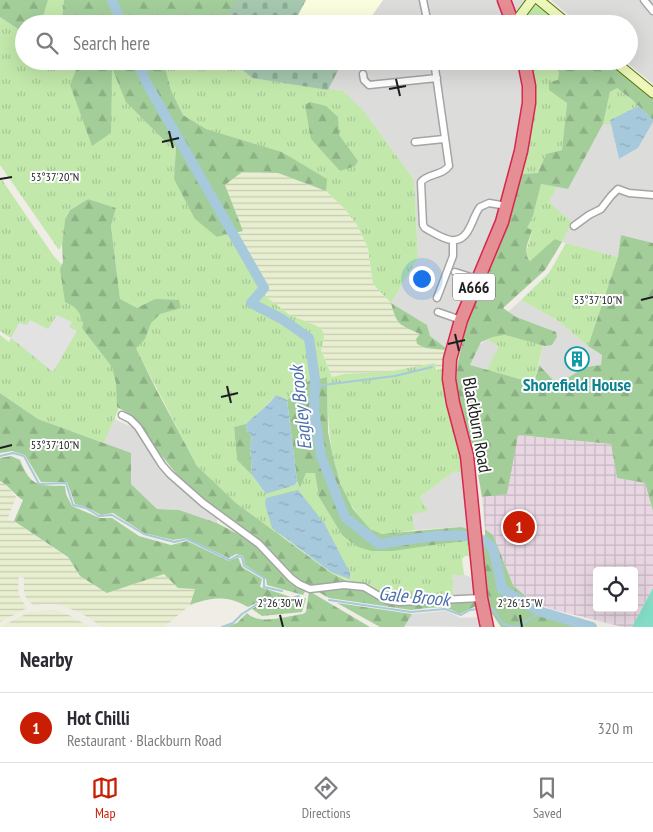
<!DOCTYPE html>
<html lang="en">
<head>
<meta charset="utf-8">
<style>
	:root { --surface:#fff; --page:#f7f7f7; --text:#2b2b33; --muted:#7c7c81; --line:#e1e1e2; --accent:#c91d04 }
	body { margin:0; font-family:"PT Sans Narrow",sans-serif; background:var(--page); color:var(--text) }
	.controls { position:absolute; right:15px; bottom:15px; display:grid; overflow:hidden; border-radius:5px; box-shadow:0 5px 20px #0002 }
	.controls button { width:45px; height:45px; display:grid; place-items:center; padding:0; border:0; border-bottom:1px solid var(--line); background:var(--surface); color:var(--text); font:25px sans-serif }
	.you { position:absolute; left:421px; top:278px; width:18px; height:18px; margin:-12px; border:4px solid #fff; border-radius:50%; background:#1a73e8; box-shadow:0 0 0 8px #1a73e833 }
	.badge { display:grid; place-items:center; width:32px; height:32px; border-radius:50%; background:var(--accent); color:#fff; font-size:16px; font-weight:700 }
	.pin { position:absolute; translate:-50% -50%; border:2px solid #fff; box-shadow:0 1px 5px #0006 }
	.list { margin:0; padding:0; list-style:none }
	h2 { display:flex; justify-content:space-between; align-items:center; height:65px; margin:0; padding:0 20px; font-size:21px }
	h2 small { font-size:16px; font-weight:400; color:var(--muted) }
	.list li { display:grid; grid-template-columns:32px 1fr auto; gap:15px; align-items:center; box-sizing:border-box; height:70px; padding:0 20px; border-top:1px solid var(--line) }
	.list b { display:block; font-size:19px; white-space:nowrap }
	.list p { margin:0; font-size:16px; white-space:nowrap; color:var(--muted) }
	.list em { font-size:16px; font-style:normal; color:var(--muted) }
	.icon { flex:none; width:28px; height:28px; fill:none; stroke:currentColor; stroke-width:2; stroke-linecap:round; stroke-linejoin:round }
	.map { position:relative; flex:none; width:653px; height:627px; overflow:hidden }
	.search { position:absolute; background:var(--surface); box-shadow:0 5px 20px #0002; left:15px; right:15px; top:15px; height:55px; display:flex; align-items:center; gap:12px; box-sizing:border-box; padding:0 18px; border-radius:28px; color:var(--muted); font-size:19px }
	.sheet { height:135px; background:var(--surface) }
	nav { display:flex; justify-content:space-around; align-items:center; box-sizing:border-box; height:70px; border-top:1px solid var(--line); background:var(--surface); font-size:14px; color:var(--muted) }
	nav a { display:grid; justify-items:center; gap:2px }
	nav .on { color:var(--accent) }
	.map>svg:first-child { display:block }
	.residential { fill:#dcdcdb }
	.industrial { fill:url(#industrial-grid); fill-rule:evenodd }
	.education { fill:#fafede }
	.farmland { fill:url(#farmland-rules) }
	.grass { fill:url(#grass-tufts); fill-rule:evenodd }
	.forest { fill:url(#forest-firs) }
	.cemetery { fill:url(#cemetery-stones) }
	.pitch { fill:#84ddc6 }
	.parking { fill:#e2e2e2 }
	.water { fill:url(#water-ripples) }
	.lines { fill:none; stroke-linecap:round; stroke-linejoin:round }
	.stream { stroke:#a6c9dc; stroke-width:2 }
	.river { stroke:#a6c9dc; stroke-width:10 }
	.street-casing { stroke:#a5a5a5; stroke-width:9 }
	.secondary-casing { stroke:#5a7407; stroke-width:11 }
	.highway-casing { stroke:#d7274e; stroke-width:15 }
	.street { stroke:#fff; stroke-width:6 }
	.secondary { stroke:#edf8ba; stroke-width:9 }
	.highway { stroke:#e58e93; stroke-width:12 }
	.ticks { fill:none; stroke:#1e1e1e; stroke-width:2 }
	.labels { text-anchor:middle; stroke-width:4; stroke-linejoin:round; paint-order:stroke }
	.shield { fill:#fff; stroke:#626262; stroke-width:1 }
	.shield-label { font-size:16px; font-weight:bold; fill:#1e1e1e }
	.culture-label { font-size:18px; font-weight:bold; fill:#0d838f; stroke:#fff }
	.street-label { font-size:18px; fill:#1e1e1e; stroke:#fff }
	.water-label { font-size:19px; font-style:italic; fill:#4c70ac; stroke:#fff }
	.ticks-label { font-size:12px; text-anchor:middle; fill:#1e1e1e; stroke:#fff; stroke-width:4; stroke-linejoin:round; paint-order:stroke }
</style>
</head>
<body>
<div class="map">
<svg width="653" height="627" viewBox="0 0 653 627">
	<defs>
		<pattern id="industrial-grid" width="8" height="8" patternUnits="userSpaceOnUse" patternTransform="scale(1.25)"><rect width="8" height="8" fill="#e8d7e3"/><path d="M0 4h8M4 0v8" fill="none" stroke="#c7b8c2"/></pattern>
		<pattern id="farmland-rules" width="6" height="5" patternUnits="userSpaceOnUse" patternTransform="scale(1.25)"><rect width="6" height="5" fill="#e8eed0"/><path d="M0 2.5h6" fill="none" stroke="#c7ccb2"/></pattern>
		<pattern id="grass-tufts" width="24" height="20" patternUnits="userSpaceOnUse" patternTransform="scale(1.25)"><rect width="24" height="20" fill="#c2e8ab"/><path d="M3 7l-1-3M5 7V3M7 7l1-3M15 17l-1-3M17 17v-4M19 17l1-3" fill="none" stroke="#a6c793"/></pattern>
		<pattern id="forest-firs" width="22" height="20" patternUnits="userSpaceOnUse" patternTransform="scale(1.25)"><rect width="22" height="20" fill="#a3ce9a"/><path d="M5 1l3.5 6h-7zM16 11l3.5 6h-7z" fill="#8cb084"/></pattern>
		<pattern id="cemetery-stones" width="16" height="16" patternUnits="userSpaceOnUse" patternTransform="scale(1.25)"><rect width="16" height="16" fill="#a6c8af"/><path d="M2 7V4a2 2 0 0 1 4 0v3zM10 15v-3a2 2 0 0 1 4 0v3z" fill="#8eab96"/></pattern>
		<pattern id="water-ripples" width="26" height="14" patternUnits="userSpaceOnUse" patternTransform="scale(1.25)"><rect width="26" height="14" fill="#a6c9dc"/><path d="M2 4q2-2 4 0t4 0M15 11q2-2 4 0t4 0" fill="none" stroke="#8eacbc"/></pattern>
	</defs>
	<rect width="100%" height="100%" fill="#efede5"/>
	<!-- residential -->
	<path class="residential" d="M383 0H527L507 21V24H366Z
		M551 0H653V84L625 61H629V24H579Z
		M343 61H517L525 90 519 143 499 213 446 348 430 336 427 325 391 303 418 258 414 180 364 111 328 90Z
		M653 122V243L621 235 618 257 562 242 572 222 549 202 557 187 568 189 603 124H611L619 159 638 148Z
		M521 300 557 320 588 346 602 355 601 365 586 367 564 380 554 381 539 365 543 345 545 346 516 317 508 312Z
		M487 340 500 346 487 370 470 365 479 346 484 341Z
		M114 419 136 429 158 468 217 516V523L179 510 157 509 131 484 104 443Z
		M455 471 463 474 468 529 461 527 415 530 412 513 428 511 420 497Z
		M452 575H465L472 578 474 597 454 598Z
		M446 611 461 618 479 617 482 627 403 626 412 614Z"/>
	<!-- industrial -->
	<path class="industrial" d="M517 435 611 444 617 478 645 483 653 511V588L632 627H623L551 609 534 602 513 585 493 535 485 529 482 497 507 493ZM597 571H634V608H597Z"/>
	<!-- education -->
	<path class="education" d="M306 0H383L366 24H315L298 15Z"/>
	<!-- farmland -->
	<path class="farmland" d="M242 172 278 173 326 191 345 209 357 225 368 248 373 284 391 303 395 317 420 334 426 348 445 350 443 369 436 370 435 363 387 373 344 374 332 377 321 350 324 337 317 326 290 315 265 296 266 287 236 233 243 232 225 185Z
		M0 481 4 482 16 497 7 520 14 521 68 558 80 576 107 593 164 574 178 588 195 589 190 605 164 627H102L86 616 64 606 55 604H43L35 606 32 604 26 598 24 591V578L19 576 18 589 20 598 27 608 0 622Z
		M55 610 67 614 90 627H0L30 612Z"/>
	<!-- grass -->
	<path class="grass" d="M48 0H64L61 24H39L41 23Z
		M534 5 540 6 549 13V24H520L521 21Z
		M0 17 18 29 24 28V61H72L79 65 111 133V67L164 140 176 147 174 179 217 237 236 233 266 287 265 296 290 315 317 326 323 331 324 337 321 350 332 377 344 374 387 372 435 363 436 370 443 369 446 402 460 457 463 474 455 471 420 497 428 511 412 514 415 530C401 532 381 538 370 529 366 526 363 521 360 517 328 478 328 425 327 377L306 382 287 400 276 395C272 399 251 421 246 424 243 426 237 426 234 427L237 460 252 475 266 494 295 485 297 481 300 488 306 473H315L319 497 342 535 433 545 468 541 469 556H465L462 559 464 575H452L454 598 399 600 388 598 331 573 236 503 197 466 126 329 120 299 111 226 116 208 88 199C83 202 75 206 70 210 60 221 67 238 59 250L0 165ZM324 523 331 572 283 537Z
		M165 61H232L252 78 343 91 364 111 414 180 418 258 391 303 373 284 368 248 357 225 345 209 326 191V179L282 152 205 129 183 115 171 90 164 64Z
		M530 61H560L558 80 567 103 562 150 546 154 538 173 521 174C530 137 541 99 530 61Z
		M617 88 639 106 611 120V124H603L610 92Z
		M0 177 53 255 62 265 60 269 75 306 81 314 83 326 117 373 119 408 104 443 38 419 0 393V335L9 342 11 338 0 331Z
		M541 184 557 187 549 202 572 222 562 242 555 240 530 261 526 253 532 231 526 229 533 216Z
		M566 243 618 257 588 346 557 320 521 300 549 273Z
		M505 335 543 345 534 383 487 370 499 346 487 340 493 337Z"/>
	<!-- forest -->
	<path class="forest" d="M0 0H48L41 23 24 24V28L18 29 0 17Z
		M64 0H260L246 24H61Z
		M72 61H165L164 64 171 90 183 115 206 129 282 152 327 179 326 191 278 173 242 172 225 185 243 231 217 237 195 219 174 179 176 147 164 140 126 102 112 68 111 133 92 146 70 85 78 65Z
		M560 61H607L653 99V120L631 99 617 88 610 92 603 124 568 189 541 184 533 216 527 228 532 230C529 241 522 252 530 261L555 239 562 242 545 270 503 308 516 317 556 332 557 337 552 345 545 346 505 335 493 337 481 342 470 365 534 383 539 365 554 381 564 380 586 367 601 365 602 355 588 346 618 257 621 235 653 243V511L645 483 617 478 611 444 518 435 507 494 482 497 474 451 459 401 456 381 458 362 466 327 478 292 508 223 521 174 538 173 546 154 562 150 567 103 549 90V82L558 80Z
		M310 102 326 106 338 117 339 135 358 161 355 166 340 171 311 139 305 105Z
		M88 199 116 208 111 226 120 299 137 308 155 299 179 300 181 308 160 314 151 323 145 339 136 348 156 389 197 466 236 503 331 573 351 583 312 587 302 584 179 477 126 412 117 407 116 383 112 367 82 328 83 325C81 313 77 307 65 302L60 269 63 262 62 245 65 219 70 210Z
		M391 303 427 325 430 336 446 348 445 350 426 348 417 344 416 339 420 334C399 324 397 326 391 303Z
		M327 377 328 432 333 457 340 483 353 509 370 529 382 534 461 527 468 529V541L433 545 393 551H372L358 547 342 535 319 497 315 473H306L300 488 297 481 287 400 306 382Z
		M0 393 38 419 131 453V484L157 509 179 510 217 523 247 539 306 590 303 595 267 585 266 579 245 565 243 556 236 554 229 558 186 538 173 540 144 533 113 513 101 515 86 507 75 504 67 482H41L25 455 12 451 0 453Z
		M246 424 247 431 252 437 250 445 252 475 237 460 234 427Z
		M11 456 20 460C31 488 39 485 65 486L66 494 72 506 100 518H112L139 536 171 545 187 541 229 561 238 557 242 567 262 579 260 587 291 597 256 603 248 607C228 595 211 597 190 605L195 589 178 588 164 574 107 593 80 576 68 557 14 521 23 500C14 495 9 485 0 481V458Z
		M485 529 493 535 513 585 541 609 504 588 495 547 485 538Z
		M481 544 490 549 498 592 533 611 584 627H501L493 615 488 612Z
		M344 587 362 589 382 600 475 602 476 606 460 614 446 607 427 608 411 610 329 598 315 590Z
		M309 591 370 627H225L237 623 247 613C260 626 286 616 303 614L306 612Z
		M300 598H306L302 612 262 616 252 609C263 601 286 602 300 598Z
		M337 603 412 614 404 627H380Z"/>
	<!-- cemetery -->
	<path class="cemetery" d="M236 0H306L298 15 315 24H222Z
		M232 61H343L328 90 252 78Z"/>
	<!-- pitch -->
	<path class="pitch" d="M653 588V627H632Z"/>
	<!-- parking -->
	<path class="parking" d="M57 315 72 322 69 327 77 331 53 372 11 338 19 323 27 325 30 320 48 329Z"/>
	<!-- water -->
	<path class="water" d="M639 106 653 120V122L638 148 619 159 610 120Z
		M276 395 287 400 297 481 295 485 266 494 252 475 250 445 252 437 247 431 246 424C256 414 268 406 276 395Z
		M298 490 324 523 350 573V579L331 572 272 528 265 504 266 498Z"/>
	<g class="lines">
		<!-- stream -->
		<path class="stream" d="M315 386 395 376 432 367
			M0 456 13 453 24 456 39 484 66 483 73 505 86 508 99 516 112 515 144 534 174 542 187 539 230 560 237 556 242 557 244 566 264 578V587L282 591
			M329 600 411 612 445 609 461 615 470 610 478 609
			M487 608H492L503 624 516 627 542 612
			M222 627 233 623 242 614 256 605 274 603 299 596"/>
		<!-- river -->
		<path class="river" d="M112 0 122 24
			M137 61 146 82 264 288 251 303 282 319 309 338 315 379 314 410 321 456 345 517 379 544C403 541 477 524 492 548 496 554 500 581 502 589L528 605 542 612 592 627"/>
		<!-- street casing -->
		<g class="street-casing">
			<path id="street" d="M423 0 428 24
				M644 0 653 11
				M434 61 449 166C442 176 428 173 421 182L423 225 425 228C443 238 460 251 471 225 474 219 476 212 480 207L489 203 507 206
				M363 74 364 80 369 85 437 78
				M415 142 444 139
				M574 226 589 215 601 209 611 196 618 189 629 193 653 195
				M455 272 477 279
				M437 298 453 256V241
				M438 312 461 320
				M122 415 130 419 138 427 162 465 170 474 203 503 259 544 291 578 299 584 310 589 344 585 364 587 386 600 399 602 481 598"/>
		</g>
		<!-- secondary casing -->
		<g class="secondary-casing">
			<path id="secondary" d="M539 0 568 24
				M514 24 532 0
				M614 61 653 93"/>
		</g>
		<!-- highway casing -->
		<g class="highway-casing">
			<path id="highway" d="M504 0 513 24
				M487 627 481 598 467 456 453 403 449 379 450 359 461 320 502 222 521 151 529 103V86L524 61"/>
		</g>
		<!-- street -->
		<use href="#street" class="street"/>
		<!-- secondary -->
		<use href="#secondary" class="secondary"/>
		<!-- highway -->
		<use href="#highway" class="highway"/>
	</g>
	<!-- ticks -->
	<path class="ticks" d="M396 79 400 96M389 89 406 86M169 131 173 148M162 142 179 138M0 179 12 177M641 300 653 297M455 334 459 351M448 344 465 340M227 386 231 403M221 397 238 393M0 448 12 445M280 615 283 627M520 615 522 627"/>
	<!-- icons -->
	<defs>
		<g id="building-ring" transform="scale(1.25)"><circle r="9.5" fill="#fff" stroke="#0f9aa8" stroke-width="1.5"/><path d="M-4-6H4V6H1V3H-1V6H-4ZM-2.5-4.3h1.7v1.8h-1.7ZM.8-4.3h1.7v1.8H.8ZM-2.5-1h1.7V.8h-1.7ZM.8-1h1.7V.8H.8Z" fill="#0f9aa8"/></g>
	</defs>
	<g fill-rule="evenodd">
		<use href="#building-ring" x="577" y="359"/>
	</g>
	<g class="labels">
		<!-- shield labels -->
		<rect class="shield" x="453" y="273.5" width="42" height="27" rx="4"/>
		<g class="shield-label">
			<text x="474" y="293">A666</text>
		</g>
		<!-- culture labels -->
		<g class="culture-label">
			<text x="577" y="391">Shorefield House</text>
		</g>
		<!-- street labels -->
		<g class="street-label">
			<text transform="translate(477 425) rotate(80)" y="6">Blackburn Road</text>
		</g>
		<!-- water labels -->
		<g class="water-label">
			<text transform="translate(300 408) rotate(-96)" y="7">Eagley Brook</text>
			<text transform="translate(414 596) rotate(5)" y="7">Gale Brook</text>
		</g>
	</g>
	<g class="ticks-label">
		<text x="55" y="181">53°37'20"N</text>
		<text x="598" y="304">53°37'10"N</text>
		<text x="55" y="449">53°37'10"N</text>
		<text x="280" y="607">2°26'30"W</text>
		<text x="520" y="607">2°26'15"W</text>
	</g>
</svg>
<div class="controls">
<button><svg class="icon" aria-label="locate" viewBox="0 0 24 24"><circle cx="12" cy="12" r="6"/><path d="M12 2v4M12 18v4M2 12h4M18 12h4"/></svg></button>
</div>
<div class="you"></div>
<div class="pin badge" style="left:519px;top:527px">1</div>
<div class="search"><svg class="icon" aria-label="search" viewBox="0 0 24 24"><circle cx="10" cy="10" r="6"/><path d="M15 15l6 6"/></svg>Search here</div>
</div>
<section class="sheet">
<h2>Nearby<small></small></h2>
<ul class="list">
<li><span class="badge">1</span><div><b>Hot Chilli</b><p>Restaurant · Blackburn Road</p></div><em>320 m</em></li>
</ul>
</section>
<nav>
<a class="on"><svg class="icon" aria-label="map" viewBox="0 0 24 24"><path d="M3 6l6-2 6 2 6-2v14l-6 2-6-2-6 2zM9 4v14M15 6v14"/></svg>Map</a>
<a><svg class="icon" aria-label="directions" viewBox="0 0 24 24"><path d="M12 3l9 9-9 9-9-9zM9 14v-3h6M13 9l2 2-2 2"/></svg>Directions</a>
<a><svg class="icon" aria-label="saved" viewBox="0 0 24 24"><path d="M7 4h10v16l-5-4-5 4z"/></svg>Saved</a>
</nav>
</body>
</html>
